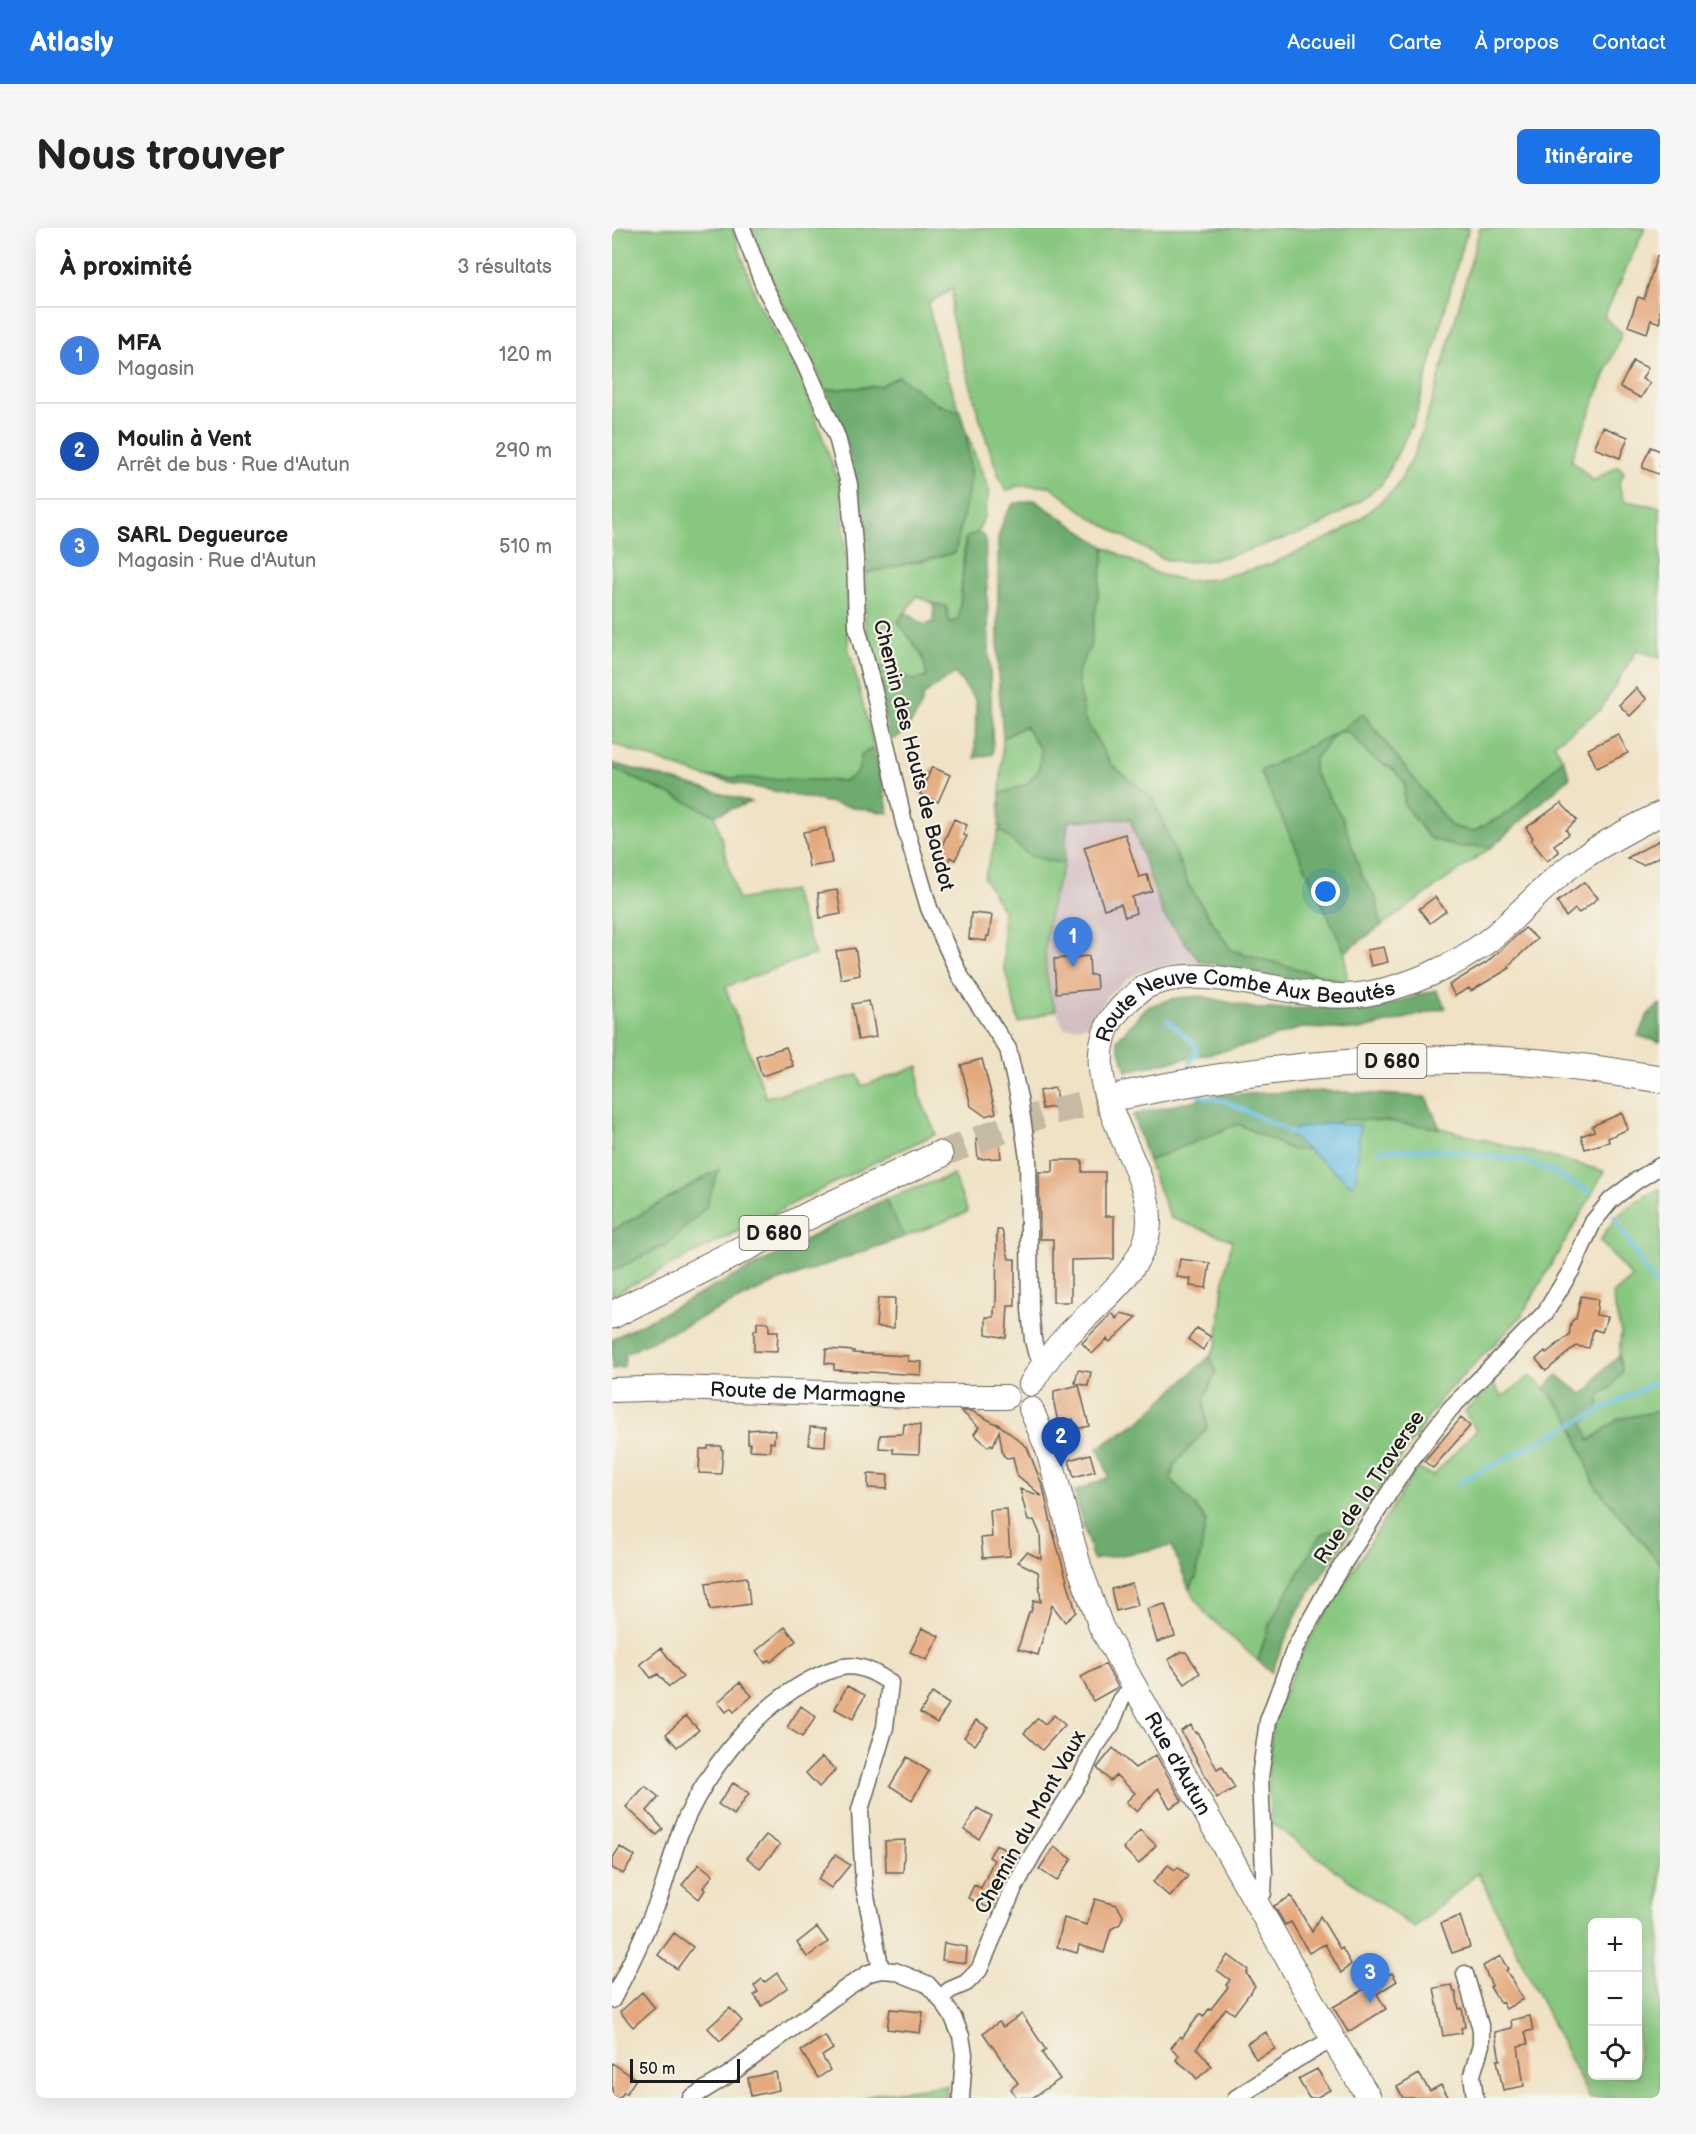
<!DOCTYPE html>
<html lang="fr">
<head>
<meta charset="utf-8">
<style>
	:root { --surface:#fff; --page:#f6f6f6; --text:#222; --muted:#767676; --line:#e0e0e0; --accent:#1a73e8 }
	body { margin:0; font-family:"Balsamiq Sans",sans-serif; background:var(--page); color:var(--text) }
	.controls { position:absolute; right:18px; bottom:18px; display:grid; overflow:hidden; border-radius:9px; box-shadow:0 6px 24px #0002 }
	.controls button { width:54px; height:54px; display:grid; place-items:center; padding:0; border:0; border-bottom:2px solid var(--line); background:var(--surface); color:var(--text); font:30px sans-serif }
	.scale { position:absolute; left:18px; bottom:15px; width:110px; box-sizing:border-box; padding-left:6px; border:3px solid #1c1c1c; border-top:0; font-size:16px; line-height:21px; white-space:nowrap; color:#1c1c1c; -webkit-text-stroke:4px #f7f3e8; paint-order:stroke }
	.you { position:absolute; left:714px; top:664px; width:21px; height:21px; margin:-15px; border:4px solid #fff; border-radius:50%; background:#1a73e8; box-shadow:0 0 0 9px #1a73e833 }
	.badge { display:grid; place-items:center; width:39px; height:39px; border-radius:50%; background:var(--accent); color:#fff; font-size:20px; font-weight:700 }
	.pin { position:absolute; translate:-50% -50px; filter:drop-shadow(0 2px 3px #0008) }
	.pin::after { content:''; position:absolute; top:32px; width:21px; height:18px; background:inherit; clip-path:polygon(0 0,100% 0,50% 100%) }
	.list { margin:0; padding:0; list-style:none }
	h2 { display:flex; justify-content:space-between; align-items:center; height:78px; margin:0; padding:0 24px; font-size:26px }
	h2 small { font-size:20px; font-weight:400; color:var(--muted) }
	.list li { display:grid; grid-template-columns:39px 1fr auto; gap:18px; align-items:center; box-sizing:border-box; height:96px; padding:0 24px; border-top:2px solid var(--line) }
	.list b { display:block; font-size:22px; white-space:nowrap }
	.list p { margin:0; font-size:20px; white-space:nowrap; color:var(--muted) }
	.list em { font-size:20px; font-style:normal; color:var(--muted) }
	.icon { flex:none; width:33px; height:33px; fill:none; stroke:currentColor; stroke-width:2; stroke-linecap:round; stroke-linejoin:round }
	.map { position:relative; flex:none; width:1048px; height:1870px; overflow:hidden; border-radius:9px }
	header { display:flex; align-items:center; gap:36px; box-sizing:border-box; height:84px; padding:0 30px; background:var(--accent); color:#fff }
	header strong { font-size:28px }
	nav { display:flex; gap:33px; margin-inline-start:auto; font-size:21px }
	.intro { display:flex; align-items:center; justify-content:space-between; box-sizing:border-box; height:144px; padding:0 36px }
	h1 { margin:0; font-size:42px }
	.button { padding:15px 27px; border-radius:9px; background:var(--accent); color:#fff; font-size:21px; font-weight:700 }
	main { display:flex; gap:36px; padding:0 36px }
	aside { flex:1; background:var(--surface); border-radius:9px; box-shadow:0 6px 24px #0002 }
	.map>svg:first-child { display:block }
	.industrial { fill:#d2bec3 }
	.green { fill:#87c77f; stroke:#52724e; stroke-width:1.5; fill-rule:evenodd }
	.forest { fill:#6dac6e; stroke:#446445; stroke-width:1.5 }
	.water { fill:#68bfe5; stroke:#426e80; stroke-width:1.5 }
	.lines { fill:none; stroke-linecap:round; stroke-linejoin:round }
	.stream { stroke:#68bfe5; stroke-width:4.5 }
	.building { fill:#e4a87d }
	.primary-tunnel { stroke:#c5baa3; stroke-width:27; stroke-dasharray:27 14; stroke-linecap:butt }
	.street-casing { stroke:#666157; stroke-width:19 }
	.secondary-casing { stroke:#666157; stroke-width:26 }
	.primary-casing { stroke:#666157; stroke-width:29 }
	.street { stroke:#fff; stroke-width:16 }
	.secondary { stroke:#fff; stroke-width:24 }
	.primary { stroke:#fff; stroke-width:27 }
	.labels { text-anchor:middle; stroke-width:4.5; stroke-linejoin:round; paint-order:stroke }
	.shield { fill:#f7f3e8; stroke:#5e5c59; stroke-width:1.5 }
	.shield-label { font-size:20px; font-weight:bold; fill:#1c1c1c }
	.street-label { font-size:21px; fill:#1c1c1c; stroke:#f7f3e8 }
</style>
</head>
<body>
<header>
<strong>Atlasly</strong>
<nav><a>Accueil</a><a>Carte</a><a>À propos</a><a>Contact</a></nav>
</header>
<div class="intro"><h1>Nous trouver</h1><a class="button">Itinéraire</a></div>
<main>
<aside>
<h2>À proximité<small>3 résultats</small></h2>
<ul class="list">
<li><span class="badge" style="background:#3f7fe0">1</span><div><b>MFA</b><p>Magasin</p></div><em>120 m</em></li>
<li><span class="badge" style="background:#1a4fb4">2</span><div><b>Moulin à Vent</b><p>Arrêt de bus · Rue d'Autun</p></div><em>290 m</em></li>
<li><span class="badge" style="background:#3f7fe0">3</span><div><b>SARL Degueurce</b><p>Magasin · Rue d'Autun</p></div><em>510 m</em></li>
</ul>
</aside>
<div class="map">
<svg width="1048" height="1870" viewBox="0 0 1048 1870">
	<rect width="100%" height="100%" fill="#f7f3e8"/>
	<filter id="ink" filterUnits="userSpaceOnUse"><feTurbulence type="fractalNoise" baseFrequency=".0167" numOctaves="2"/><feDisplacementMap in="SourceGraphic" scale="12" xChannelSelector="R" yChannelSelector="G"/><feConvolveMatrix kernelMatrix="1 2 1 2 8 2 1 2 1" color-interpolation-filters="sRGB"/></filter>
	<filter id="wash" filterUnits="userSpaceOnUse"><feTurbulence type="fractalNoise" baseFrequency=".008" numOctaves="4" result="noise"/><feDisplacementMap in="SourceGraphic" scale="24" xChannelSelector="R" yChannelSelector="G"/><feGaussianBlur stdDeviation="1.35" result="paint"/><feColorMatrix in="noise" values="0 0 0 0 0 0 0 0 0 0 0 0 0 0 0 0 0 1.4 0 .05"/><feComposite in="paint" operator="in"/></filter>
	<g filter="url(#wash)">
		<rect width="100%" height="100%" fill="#efe2c5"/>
		<!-- industrial -->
		<path class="industrial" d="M518 591 551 687 589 734 535 741 518 749 497 766 477 797 452 800 438 769 433 723 441 665 452 636 456 593Z"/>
		<!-- green -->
		<path class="green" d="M0 0H120L146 74 189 150 229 260 235 344 236 417 262 520 250 526 246 544 233 553 94 549 0 516Z
			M139 0H857L848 26 803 191 770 256 747 274 702 301 621 327 594 333 571 334 551 331 478 289 438 258H406L394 263 387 249 368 192 339 87 341 61 316 75 327 123 348 184 324 176 287 148 268 158 213 162 197 122 163 61Z
			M868 0H1033L992 89 1010 105 959 231 981 253 1006 238 1012 244 1007 257 1012 273 1048 279V430L1025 422 988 482 942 516 951 531 899 583 861 604 839 598 751 486 727 504H737L759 529 782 542 793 555 792 576 847 619 881 618 769 698 764 670 749 646 731 591 702 545V531L724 505 649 543 733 724 735 755 619 722 577 658 541 571 499 536 472 490 465 445 478 419 493 319 546 346 576 353 603 351 659 336 725 306 748 291 784 260 803 224 825 158Z
			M354 204 377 262 373 286 366 304 353 311 347 390 338 396 334 378 322 376 305 368 286 393 311 429 315 449 301 453 278 441 261 436 253 392 254 345 343 325 359 250Z
			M413 498 429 522 427 542 415 556 388 566 391 510Z
			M0 540 103 587 126 672 180 662 203 726 113 759 154 869 246 847 250 858 307 838V867L324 906 277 927 0 1067V1043L56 1016 106 942 0 1003Z
			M387 601 418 628 452 636C435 680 424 737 444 782L407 795 392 738 391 683 372 650Z
			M733 891 772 893 828 900 992 943 972 981 908 1090 831 1168 748 1290 708 1307 657 1397 646 1433 594 1386 577 1361 584 1350 594 1293 584 1279 559 1252 562 1237 595 1200 592 1172 604 1144 598 1128 605 1116 611 1057 620 1012 558 990 536 933 626 895 680 922 707 900Z
			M341 947 356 984 292 1009 273 971Z
			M1048 961V1081L1046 1078V1121L1048 1123V1183L1006 1191 977 1213 971 1195 986 1183 988 1166 998 1160 1010 1144 1007 1128 1009 1105 1000 1067 1020 1050 988 1013C1005 984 1018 975 1048 961Z
			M918 1148 933 1160 957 1190 983 1257 1048 1336V1870H977L866 1645 802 1700 659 1595 656 1551 660 1498 669 1472 692 1420 805 1240 821 1248 864 1202 852 1184 881 1156 890 1169ZM981 1694H1026V1848H981Z
			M335 1857 334 1870H253L263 1866Z"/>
		<!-- forest -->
		<path class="forest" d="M287 148 324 176 348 184 354 204 359 250 343 325 254 345 238 228 213 162 268 158Z
			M422 272 493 319 478 419 465 445 472 490 499 536 541 571 577 658 619 722 735 755C725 756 716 757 706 757 667 755 628 739 589 734L551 687 518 591 456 593 452 636 418 628 387 601 388 566 415 556 427 542 429 522 413 498 391 510 386 446V310L392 290 401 276Z
			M366 304 373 309 381 526 363 530 364 473 343 445 312 467C310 482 293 508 278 513L261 436 278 441 301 452 315 449 311 429 286 393 294 384 312 397 321 394 322 376 334 378 338 395 347 390 354 310Z
			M751 486 839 598 861 604 899 583 951 531 958 549 881 618 847 619 817 610 792 576 793 555 782 542 759 529 737 504H725L702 531V545L731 591 749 646 764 670 769 698 733 724 648 543 725 504Z
			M262 520 277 585 244 580 94 549 233 553 246 544 250 526Z
			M0 536V535L139 574 103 587 0 540Z
			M824 762 834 780 748 802 689 800 638 817 514 843 505 812 535 779 563 770 589 768 645 781 708 780 761 782Z
			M1048 776V814L1026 808 1035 788Z
			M714 863 814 869 828 900 772 893 733 891 707 900 695 922H680L626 896 536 933 521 887 605 867Z
			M107 941 94 979 56 1016 0 1043V1003Z
			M273 971 292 1009 160 1056 13 1126 12 1139 0 1141V1111Z
			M598 1128 604 1144 592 1172 595 1200 562 1237 559 1251 584 1279 594 1293 584 1350 577 1361 560 1318 481 1332 462 1264 497 1249 486 1220 529 1192Z
			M1007 1128 1010 1144 998 1160 988 1166 986 1183 971 1195 978 1213 1006 1191 1048 1183V1336L983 1257 957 1190 933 1160 945 1147 970 1166 980 1160 986 1147Z
			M748 1290 687 1381 659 1445 646 1433 657 1397 708 1307Z"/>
		<!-- water -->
		<path class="water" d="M717 895 748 897 744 953 740 957 680 909 683 901Z"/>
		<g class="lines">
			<!-- stream -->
			<path class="stream" d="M555 791 583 817 585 824 578 835
				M585 867 613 873 685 907
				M768 922H829L914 933 936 942 978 964
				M1002 988 1048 1066
				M845 1257 857 1249 1048 1152"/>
		</g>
		<g id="blocks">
			<!-- building -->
			<path class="building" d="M1045 28 1048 29V95L1039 92 1035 105 1016 98 1026 69 1032 71Z
				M1021 133 1036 140 1030 151 1038 155 1029 170 1008 159Z
				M991 199 1016 209 1008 230 982 220Z
				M1039 219 1048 223V247L1031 240V235Z
				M1024 460 1035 471 1018 488 1007 477Z
				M1006 506 1016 525 985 540 976 521Z
				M320 539 338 547 326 574 308 566Z
				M949 575 965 592 954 602 957 606 942 617 947 624 935 633 919 612 921 610 914 600Z
				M342 591 355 597 351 607 355 608 343 632 338 629 335 636 324 631Z
				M213 600 220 635 197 639 191 604Z
				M513 606 527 649 535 647 540 663 520 669 524 685 513 689 509 676 492 681 472 619Z
				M1048 612V628L1031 637 1015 630Z
				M972 654 986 670 967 685 963 681 954 689 945 674Z
				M225 662 229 686 208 690 206 665Z
				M823 669 834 683 818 695 807 681Z
				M359 685 380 687 377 708H375L374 713 357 711Z
				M913 700 925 711 896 738 898 740 859 763 857 760 843 768 837 757 874 735Z
				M772 719 776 734 759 738 755 722Z
				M243 720 248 747 229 751 224 723Z
				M477 728 478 747H484L485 761 444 765 442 731Z
				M256 773 257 778H259L264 809 246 812 240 776Z
				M174 819 181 838 150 848 144 828Z
				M370 831 384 885 373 888 359 878 349 837Z
				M443 860 446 878 430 881 427 863Z
				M1010 885 1016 901 996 910 997 914 973 921 969 908 982 903 980 898Z
				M387 909 389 930 366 931 364 911Z
				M441 932H470V944H493V988H502V1031L459 1032V1074H441V1011H428L427 944H441Z
				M385 1002H390L397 1031H403V1078H396L394 1110 374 1106V1089H382V1079H384Z
				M568 1031 598 1035 594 1060 578 1058 579 1051 565 1049Z
				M969 1068 986 1071 984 1087 996 1089 990 1104 981 1101 977 1120 964 1118 934 1143 924 1131 933 1123 934 1125 957 1107 959 1095 962 1091H964Z
				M266 1070H283L282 1100 264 1099Z
				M500 1085 505 1091 509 1085 525 1089 498 1114 495 1111 480 1126 470 1115Z
				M145 1094 157 1095V1103H166L165 1124 142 1123V1102H145Z
				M585 1100 599 1109 591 1122 576 1111Z
				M214 1121 242 1123 241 1125 296 1128V1133L310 1134 309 1147 222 1142V1136L213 1135Z
				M466 1142 479 1144 476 1158 463 1155Z
				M467 1157 477 1198 464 1201 461 1191 446 1195 442 1175V1163Z
				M349 1183H360L386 1197 385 1195 415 1219 431 1259 441 1304 464 1384 453 1394 440 1377 426 1427 406 1421 417 1384H419L422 1372 429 1374 426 1344 406 1334 415 1324 429 1331 428 1306 422 1292 416 1293 408 1261 430 1268 405 1247 401 1229 395 1230 391 1227 387 1203 381 1218 379 1216 376 1219 362 1206 367 1199Z
				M849 1190 858 1198 821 1240 812 1233Z
				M292 1196 308 1197 307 1226 281 1225V1221L267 1220 268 1207 291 1206Z
				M198 1199 214 1200 213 1218 197 1217Z
				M151 1201 163 1203 162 1215 158 1214V1223L138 1222V1215H136V1202Z
				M96 1218H109V1221L111 1222 109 1246 87 1245 88 1221H96Z
				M478 1226 483 1243 462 1249 457 1232Z
				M256 1246 276 1247 275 1261 256 1260Z
				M395 1281 398 1328 371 1330 369 1310 380 1309 378 1282Z
				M135 1349 138 1376 98 1382 94 1355Z
				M520 1356 526 1377 504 1383 499 1361Z
				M553 1376 563 1408 545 1414 535 1381Z
				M173 1399 184 1413 159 1434 157 1432 153 1435 144 1423Z
				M310 1400 327 1408 315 1432 298 1424Z
				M49 1420 71 1449 57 1459 46 1446 39 1450 28 1436Z
				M569 1424H574L588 1445 573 1456 556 1432Z
				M493 1436 506 1459 481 1473 469 1449Z
				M128 1454 140 1468 122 1484 119 1480 114 1484 106 1474Z
				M235 1458 253 1467 241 1491 223 1481Z
				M320 1465 337 1476 325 1495 308 1485Z
				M189 1478 204 1489 190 1509 175 1499Z
				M442 1487 453 1497 430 1522 412 1505 426 1490 433 1496Z
				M74 1488 87 1502 65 1519 54 1506Z
				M364 1492 376 1499 363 1517 352 1509Z
				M579 1497 583 1505 585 1504 605 1541 610 1538 623 1560 605 1570 569 1503Z
				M501 1520 523 1540 544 1527 570 1573 558 1580 546 1560 525 1584 514 1574 523 1565 504 1547 498 1553 485 1540Z
				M210 1529 224 1542 207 1559 194 1545Z
				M295 1529 317 1543 300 1572 278 1558Z
				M121 1555 137 1565 122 1587 106 1576Z
				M33 1558 47 1569 35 1583 51 1601 45 1607 14 1579Z
				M365 1580 380 1588 367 1611 352 1602Z
				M528 1602 544 1617 527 1636 511 1620Z
				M154 1607 168 1617 148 1640 135 1630Z
				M293 1612 291 1644H274L273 1613Z
				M384 1617 407 1629 400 1642 397 1640 379 1681 356 1670 362 1657 369 1660 382 1632 377 1629Z
				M8 1619 23 1628 11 1646 0 1640V1631Z
				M442 1619 460 1631 445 1653 427 1641Z
				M223 1627 238 1637 219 1660 206 1651Z
				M87 1636 101 1647 91 1660 93 1662 87 1671 70 1657Z
				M556 1637 563 1642 566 1639 576 1648 558 1669 541 1654Z
				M679 1668 700 1704 708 1688 728 1721 730 1720 739 1736 729 1745 713 1716 697 1725 679 1694 673 1697 662 1678Z
				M483 1671 505 1677 511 1688 508 1696 499 1701 492 1725 467 1717 465 1725 445 1719 452 1690 475 1697Z
				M848 1688 858 1719 840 1725 829 1695Z
				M205 1699 216 1714 195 1729 185 1715Z
				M62 1705 81 1719 65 1741 46 1727Z
				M332 1715 355 1719 354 1735 330 1732Z
				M616 1727 636 1742 634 1745 643 1758 622 1786 614 1780 585 1820 600 1838 585 1851 578 1843 564 1832 567 1827 559 1820 568 1808 570 1810 588 1786 591 1789 597 1781 598 1782 616 1759 614 1757 618 1752 605 1742Z
				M888 1728 896 1741 894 1742 911 1771 894 1781 890 1774 888 1775 878 1759 880 1758 871 1738Z
				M165 1745 176 1759 150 1778 142 1767 146 1764 142 1758 150 1751 153 1754Z
				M780 1745 785 1753 765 1766 774 1781 736 1804 721 1779Z
				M840 1757 842 1764H844L847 1781 850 1780 853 1799 849 1800 850 1805 831 1808 822 1760Z
				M30 1764 43 1780 21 1799 8 1784Z
				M118 1780 130 1793 108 1813 96 1800Z
				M278 1781 311 1784 308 1805 275 1801Z
				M410 1786 434 1822 430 1825 448 1851 420 1870H405L399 1861 406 1855 371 1805 387 1794 391 1799Z
				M918 1788 921 1802 913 1804 916 1816 906 1818 912 1858 891 1862 885 1832H888L883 1804 900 1800 899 1792Z
				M654 1804 663 1821 644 1831 635 1815Z
				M213 1808 221 1821 210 1828 218 1842 206 1850 189 1823Z
				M0 1835 24 1851 14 1866 12 1864 8 1870H0Z
				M705 1841 718 1862 704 1870H697L686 1851Z
				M164 1844 167 1862 139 1868 136 1850Z
				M807 1846 818 1863 829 1857 837 1870H791L785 1859Z"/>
		</g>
	</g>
	<g filter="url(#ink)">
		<use href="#blocks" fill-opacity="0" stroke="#666157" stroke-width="1.5"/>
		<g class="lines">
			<!-- primary-tunnel -->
			<path class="primary-tunnel" d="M327 927 434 885 513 867"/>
			<!-- street casing -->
			<g class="street-casing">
				<path id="street" d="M130 0 152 58 192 134 225 209 237 256 243 329 245 399 262 463 292 595 317 680 348 748 396 821 407 870 416 930 418 1081 421 1112 424 1124 433 1133
					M644 1673 651 1665 652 1645 648 1549 656 1493 683 1420 720 1353 797 1234 838 1181 933 1085 960 1041 981 994 999 972 1024 953 1048 938
					M853 1746 869 1801V1817L860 1847 863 1870
					M328 1770 338 1762 354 1755 367 1742 401 1662 422 1624 469 1549 483 1519 499 1497 509 1472 514 1466 522 1461
					M0 1772C18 1738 34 1703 48 1668 56 1646 61 1623 69 1602 92 1546 141 1483 194 1454 229 1434 246 1432 278 1455L273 1499 248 1582 252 1658 269 1742
					M79 1870 118 1846 234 1760 257 1745 269 1742 283 1743 315 1756 328 1770 341 1789 349 1808 352 1826 349 1870
					M624 1870 685 1831 721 1811"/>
			</g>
			<!-- secondary casing -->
			<g class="secondary-casing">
				<g id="secondary">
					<path id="s1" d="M419 1156C429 1139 440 1124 453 1110 481 1079 518 1055 533 1015 557 952 464 874 495 800 500 789 508 780 517 772 522 768 528 762 533 759 597 728 684 778 754 766 795 759 844 738 877 712 908 687 933 655 967 632 992 615 1020 600 1048 586"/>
					<path id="s2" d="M0 1162 63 1160 336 1169H394"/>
					<path id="s3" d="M419 1181 436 1222 467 1338 489 1399 721 1811 757 1870"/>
				</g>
			</g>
			<!-- primary casing -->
			<g class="primary-casing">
				<path id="primary" d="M513 867C634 841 757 829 880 832 937 834 992 842 1048 851
					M0 1087 202 985 327 927"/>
			</g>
			<!-- street -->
			<use href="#street" class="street"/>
			<!-- secondary -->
			<use href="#secondary" class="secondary"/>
			<!-- primary -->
			<use href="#primary" class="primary"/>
		</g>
	</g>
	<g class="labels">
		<!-- shield labels -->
		<g class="shield">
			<rect x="745.5" y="816" width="69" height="34" rx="4.5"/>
			<rect x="127.5" y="988" width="69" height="34" rx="4.5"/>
		</g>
		<g class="shield-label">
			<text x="780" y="840">D 680</text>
			<text x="162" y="1012">D 680</text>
		</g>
		<!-- street labels -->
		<g class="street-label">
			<text transform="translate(302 527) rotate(76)" y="7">Chemin des Hauts de Baudot</text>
			<text dy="7" stroke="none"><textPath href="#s1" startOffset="555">Route Neuve Combe Aux Beautés</textPath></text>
			<text dy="7" stroke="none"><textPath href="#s2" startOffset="196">Route de Marmagne</textPath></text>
			<text transform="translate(757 1259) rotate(-56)" y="7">Rue de la Traverse</text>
			<text dy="7" stroke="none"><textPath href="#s3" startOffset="386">Rue d'Autun</textPath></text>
			<text transform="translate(418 1594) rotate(-61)" y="7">Chemin du Mont Vaux</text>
		</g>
	</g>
</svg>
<div class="controls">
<button>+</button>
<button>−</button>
<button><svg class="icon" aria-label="locate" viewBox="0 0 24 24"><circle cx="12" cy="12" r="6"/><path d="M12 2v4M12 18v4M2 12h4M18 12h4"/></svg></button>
</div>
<div class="scale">50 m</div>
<div class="you"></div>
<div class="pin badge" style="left:461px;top:739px;background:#3f7fe0">1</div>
<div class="pin badge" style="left:449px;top:1239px;background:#1a4fb4">2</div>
<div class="pin badge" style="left:758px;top:1775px;background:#3f7fe0">3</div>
</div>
</main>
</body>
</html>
